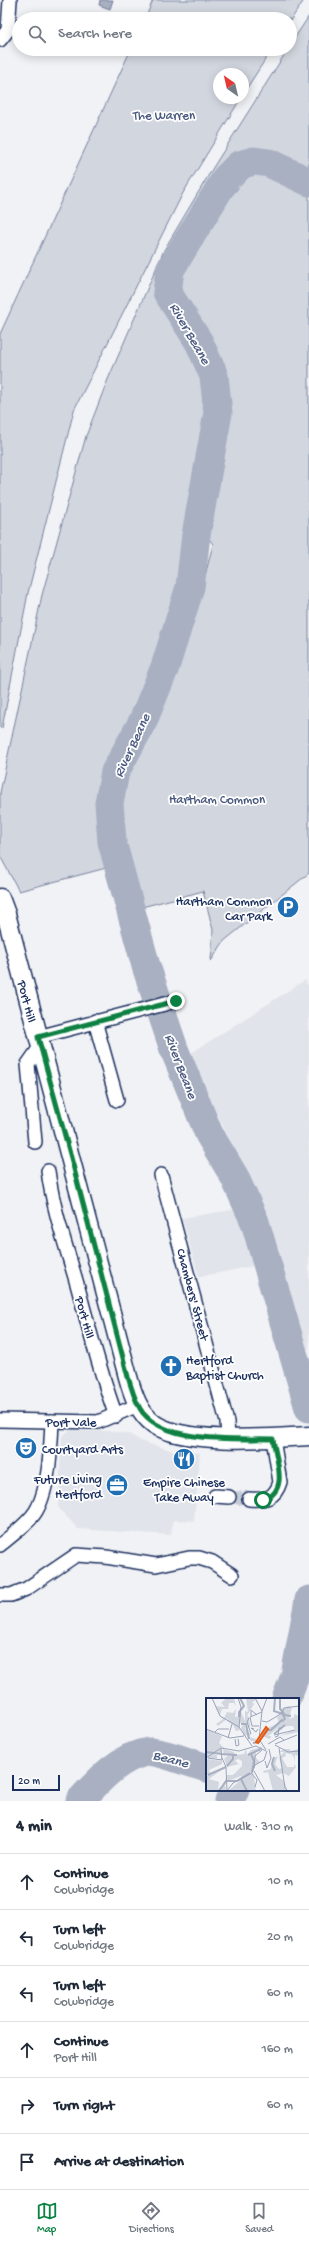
<!DOCTYPE html>
<html lang="en">
<head>
<meta charset="utf-8">
<style>
	:root { --surface:#fff; --page:#f6f6f7; --text:#1f2937; --muted:#747a83; --line:#e0e1e3; --accent:#0b8043 }
	body { margin:0; font-family:"Gochi Hand",sans-serif; background:var(--page); color:var(--text) }
	.compass { position:absolute; left:213px; top:68px; width:36px; height:36px; border-radius:50%; background:var(--surface); box-shadow:0 2px 10px #0003; rotate:326deg }
	.scale { position:absolute; left:12px; bottom:10px; width:48px; box-sizing:border-box; padding-left:4px; border:2px solid #1b2f5e; border-top:0; font-size:11px; line-height:14px; white-space:nowrap; color:#1b2f5e; -webkit-text-stroke:3px #fff; paint-order:stroke }
	.stop { position:absolute; width:12px; height:12px; margin:-9px; border:3px solid #0b8043; border-radius:50%; background:#fff }
	.stop.end { background:#0b8043; border-color:#fff; box-shadow:0 1px 4px #0008 }
	.list { margin:0; padding:0; list-style:none }
	h2 { display:flex; justify-content:space-between; align-items:center; height:52px; margin:0; padding:0 16px; font-size:17px }
	h2 small { font-size:13px; font-weight:400; color:var(--muted) }
	.list li { display:grid; grid-template-columns:26px 1fr auto; gap:12px; align-items:center; box-sizing:border-box; height:56px; padding:0 16px; border-top:1px solid var(--line) }
	.list b { display:block; font-size:15px; white-space:nowrap }
	.list p { margin:0; font-size:13px; white-space:nowrap; color:var(--muted) }
	.list em { font-size:13px; font-style:normal; color:var(--muted) }
	.icon { flex:none; width:22px; height:22px; fill:none; stroke:currentColor; stroke-width:2; stroke-linecap:round; stroke-linejoin:round }
	.map { position:relative; flex:none; width:309px; height:1801px; overflow:hidden }
	.search { position:absolute; background:var(--surface); box-shadow:0 2px 10px #0003; left:12px; right:12px; top:12px; height:44px; display:flex; align-items:center; gap:10px; box-sizing:border-box; padding:0 14px; border-radius:22px; color:var(--muted); font-size:15px }
	.sheet { height:388px; background:var(--surface) }
	nav { display:flex; justify-content:space-around; align-items:center; box-sizing:border-box; height:56px; border-top:1px solid var(--line); background:var(--surface); font-size:11px; color:var(--muted) }
	nav a { display:grid; justify-items:center; gap:2px }
	nav .on { color:var(--accent) }
	.map>svg:first-child { display:block }
	.built { fill:#e1e4ea }
	.green { fill:#d2d6df; stroke:#76829e }
	.water { fill:#a8b0c2; stroke:#707c9a }
	.lines { fill:none; stroke-linecap:round; stroke-linejoin:round }
	.river { stroke:#a8b0c2; stroke-width:29 }
	.minor-tunnel { stroke:#c6cbd7; stroke-width:13; stroke-dasharray:13 6; stroke-linecap:butt }
	.minor-casing { stroke:#1b2f5e; stroke-width:16 }
	.secondary-casing { stroke:#1b2f5e; stroke-width:21 }
	.minor { stroke:#fff; stroke-width:13 }
	.secondary { stroke:#fff; stroke-width:18 }
	.route { stroke:#0b8043; stroke-width:5 }
	.labels { text-anchor:middle; stroke-width:3.5; stroke-linejoin:round; paint-order:stroke }
	.park-label { font-size:13px; fill:#49597e; stroke:#fff }
	.poi-label { font-size:13px; fill:#1b2f5e; stroke:#fff; text-anchor:end }
	.street-label { font-size:13px; fill:#1b2f5e; stroke:#fff }
	.water-label { font-size:14px; font-style:italic; fill:#4c5c81; stroke:#fff }
	.inset-river { fill:none; stroke:#a8b0c2; stroke-width:2 }
	.inset-road { fill:none; stroke:#9ba4b9; stroke-width:1 }
	.view { fill:#e8590c; fill-opacity:0.15; stroke:#e8590c; stroke-width:2 }
	.inset-edge { fill:none; stroke:#1b2f5e; stroke-width:2 }
</style>
</head>
<body>
<div class="map">
<svg width="309" height="1801" viewBox="0 0 309 1801">
	<rect width="100%" height="100%" fill="#f1f2f5"/>
	<filter id="ink" filterUnits="userSpaceOnUse"><feTurbulence type="fractalNoise" baseFrequency=".025" numOctaves="2"/><feDisplacementMap in="SourceGraphic" scale="8" xChannelSelector="R" yChannelSelector="G"/><feConvolveMatrix kernelMatrix="1 2 1 2 8 2 1 2 1" color-interpolation-filters="sRGB"/></filter>
	<g filter="url(#ink)">
		<!-- built -->
		<path class="built" d="M305 980 309 987V1349L303 1350 279 1262 257 1196 188 1055Z
			M244 1208 262 1264 199 1277 182 1218Z
			M70 1430 110 1431 129 1434 143 1442 174 1451 200 1453 194 1521 173 1520 171 1535 78 1529 58 1507 62 1436Z"/>
		<!-- green -->
		<path class="green" d="M153 0H304L290 21V19H145Z
			M309 16V171L265 152 234 158 222 171 159 282 162 310 187 346 201 371 207 401 205 438 196 472 180 582 142 702 115 750 102 781 96 809 99 829 110 867 19 891 0 856V793L42 595 86 436 106 384 164 250 214 166 288 49H290V45Z
			M131 49H272L243 94V74H219V98H241L183 193 74 410 28 593 2 728H0V334Z
			M262 167 268 168 309 191V873L224 941 211 961 213 930 203 891 142 907 121 830V807L125 782 133 758 155 720 197 608 213 544 206 535 230 411 228 380 224 363 193 317 180 305 175 288C189 258 234 180 262 167Z"/>
		<!-- water -->
		<path class="water" d="M100 0H113L110 9 99 5Z"/>
		<g class="lines">
			<!-- river -->
			<path class="river" d="M309 182 269 163 254 161 239 165 226 178 170 270 167 292 199 342 214 376 218 413 196 535 190 587 165 667 143 721 115 772 109 803 112 842 146 966 174 1049 209 1134 234 1176 255 1222 309 1408
				M286 1699 295 1676 309 1600
				M80 1801C98 1781 120 1756 148 1752 157 1750 196 1765 207 1768
				M229 1801 235 1790"/>
			<!-- minor-tunnel -->
			<path class="minor-tunnel" d="M229 1497 249 1499"/>
			<!-- minor casing -->
			<g class="minor-casing">
				<path id="minor" d="M0 40 8 30 10 0
					M95 1021 117 1100
					M38 1037 176 1001
					M35 1142 28 1064 40 1047
					M48 1171C53 1209 66 1246 77 1284 89 1328 100 1373 116 1416
					M161 1175 227 1422 228 1437
					M0 1420 98 1422 138 1405
					M215 1496 229 1497
					M249 1499C265 1500 275 1499 280 1482L273 1439
					M0 1545C12 1535 28 1524 36 1511 49 1489 51 1447 52 1421
					M0 1595H11L26 1589 76 1555 106 1557 156 1565 189 1558H199L212 1562 232 1575"/>
			</g>
			<!-- secondary casing -->
			<g class="secondary-casing">
				<path id="secondary" d="M0 898 6 914C47 1068 87 1223 128 1377 133 1395 139 1413 154 1424 184 1445 273 1438 309 1436"/>
			</g>
			<!-- minor -->
			<use href="#minor" class="minor"/>
			<!-- secondary -->
			<use href="#secondary" class="secondary"/>
		</g>
	</g>
	<g class="lines" filter="url(#ink)">
		<!-- route -->
		<path class="route" d="M176 1001 38 1037 73 1165 128 1377C132 1389 135 1403 143 1413 169 1444 235 1438 273 1439 276 1460 290 1491 263 1500"/>
	</g>
	<!-- icons -->
	<defs>
		<g id="parking-disc" transform="scale(1.15)"><circle r="9.5" fill="#1f6fb2" stroke="#fff"/><path d="M-3.5-5.5H1a3.5 3.5 0 0 1 0 7H-1V5.5H-3.5ZM-1-3.4V-.6H.8a1.4 1.4 0 0 0 0-2.8Z" fill="#fff"/></g>
		<g id="church-disc" transform="scale(1.15)"><circle r="9.5" fill="#1f6fb2" stroke="#fff"/><path d="M-1.2-6h2.4v3.5h3.3v2.4h-3.3V6h-2.4V-.1h-3.3v-2.4h3.3Z" fill="#fff"/></g>
		<g id="theatre-disc" transform="scale(1.15)"><circle r="9.5" fill="#1f6fb2" stroke="#fff"/><path d="M-5-5.5Q0-4 5-5.5V0Q5 5 0 6Q-5 5-5 0ZM-3.3-2.5H-1v1.5H-3.3ZM1-2.5H3.3v1.5H1ZM-2.8 1Q0 5.5 2.8 1Z" fill="#fff"/></g>
		<g id="restaurant-disc" transform="scale(1.15)"><circle r="9.5" fill="#1f6fb2" stroke="#fff"/><path d="M-5-6h1v4h1v-4h1v4h1v-4h1v5L-1.5 .5V6h-2V.5L-5-1ZM5-6V6H3V1.5H1.5Q1.5-4 5-6Z" fill="#fff"/></g>
		<g id="office-disc" transform="scale(1.15)"><circle r="9.5" fill="#1f6fb2" stroke="#fff"/><path d="M-6-3h4V-5.5h4V-3h4V5H-6ZM-1-4.5V-3h2v-1.5ZM-6 0V1H6V0Z" fill="#fff"/></g>
	</defs>
	<g fill-rule="evenodd">
		<use href="#parking-disc" x="288" y="907"/>
		<use href="#church-disc" x="171" y="1366"/>
		<use href="#theatre-disc" x="26" y="1448"/>
		<use href="#restaurant-disc" x="184" y="1459"/>
		<use href="#office-disc" x="117" y="1485"/>
	</g>
	<g class="labels">
		<!-- park labels -->
		<g class="park-label">
			<text x="164" y="119">The Warren</text>
			<text x="217" y="803">Hartham Common</text>
		</g>
		<!-- poi labels -->
		<g class="poi-label">
			<text x="272" y="905">Hartham Common<tspan x="272" dy="15">Car Park</tspan></text>
			<text x="186" y="1364" text-anchor="start">Hertford<tspan x="186" dy="15">Baptist Church</tspan></text>
			<text x="42" y="1453" text-anchor="start">Courtyard Arts</text>
			<text x="102" y="1483">Future Living<tspan x="102" dy="15">Hertford</tspan></text>
			<text x="184" y="1486" text-anchor="middle">Empire Chinese<tspan x="184" dy="15">Take Away</tspan></text>
		</g>
		<!-- street labels -->
		<g class="street-label">
			<text transform="translate(28 1001) rotate(76)" y="5">Port Hill</text>
			<text transform="translate(194 1294) rotate(75)" y="5">Chambers' Street</text>
			<text transform="translate(86 1317) rotate(75)" y="5">Port Hill</text>
			<text x="71" y="1426">Port Vale</text>
		</g>
		<!-- water labels -->
		<g class="water-label">
			<text transform="translate(191 333) rotate(60)" y="5">River Beane</text>
			<text transform="translate(131 745) rotate(-65)" y="5">River Beane</text>
			<text transform="translate(182 1066) rotate(69)" y="5">River Beane</text>
			<text transform="translate(171 1758) rotate(15)" y="5">Beane</text>
		</g>
	</g>
	<!-- overview -->
	<g transform="translate(206 1698)">
		<rect width="93" height="93" fill="#f1f2f5"/>
		<path d="M20 0H28L30 9 28 5H23L22 11H16L14 17 9 8 19 9 15 5ZM40 0H49V3L46 4 48 6 41 18 43 19 44 28 43 30 40 23 39 31 45 36 43 39 50 41V43H45L41 37 38 38 35 30 38 25H33L34 32 30 33 27 27 21 23 22 20 12 28 10 26 17 21 14 18 18 20 21 14 27 15 30 11 29 19 34 18 35 14 39 23V13L42 14ZM83 8 86 10 83 21 88 19V16L93 18V34L73 38 89 32 87 28H82L72 30 62 38H65L64 41 56 38 57 32 73 25 71 19 77 15 74 11ZM0 31 16 38 13 45 18 50 15 52 16 54 7 57H11V60L4 61 0 58ZM59 48 50 53V60L54 64 49 67 48 64 46 67 50 93H22L36 81 35 78 22 83 19 87 20 93H0V78L3 77H0L1 61 16 63V66L3 72 5 77 18 70 3 81 13 84 12 91 18 86 21 77H27L36 68V63L32 61 29 63 33 66 21 69 18 61 23 56 20 55 18 59 17 51 28 54 29 57 38 56 40 51 41 57 45 52ZM79 51H84V53L93 51V58L89 57V64L88 59 85 56 79 55 80 58 76 60 81 69H88V66L90 69 83 78 77 75 70 77 78 83 82 93H67L62 74 58 75 57 73 65 71 66 61 72 58 69 66 73 71 76 70 73 60 78 54H72Z" fill="#d2d6df"/>
		<path class="inset-river" d="M69 0 68 13 77 16 79 22M74 0V11L79 17 85 18M33 19V14L38 8 34 0M35 26H40L43 41M68 36 79 27M47 45 53 44 60 32H65L76 22 78 23M0 54 16 56M16 56 31 57M45 56 48 63 46 74M42 57 55 51M68 59 66 66 69 73M21 68 27 61V56M2 77 20 69M35 81 41 93M13 93 20 83H31L44 75"/>
		<path class="inset-road" d="M6 0 14 18 33 29M32 0 35 9 33 29 46 48M49 0 56 13M45 18V12L51 17M43 20 41 24 45 36M56 23 61 24 68 20 76 15 78 10 93 8M53 28H46L44 19 56 14M0 31 24 40 38 38M48 31 45 30 50 34 52 31M9 34 12 31H23M68 37 89 32M69 39 72 38 73 30H76M22 40 26 26M29 41 30 48 33 47 32 41M62 46 74 39 78 42M69 46 91 37M69 47 82 54 93 53M73 50 79 90 82 93M60 52 53 41 56 13 61 0M0 60 15 50 33 53 50 48 60 53M2 60 16 62 15 51M16 60 20 69 21 93M59 63 61 70 65 60 63 51M48 70 49 58 56 52M48 73 59 93M46 76 51 82 49 89M21 93 27 85 46 75 49 67 58 62 61 53"/>
		<path class="view" d="M60 29 62 31 52 45 50 44Z"/>
		<rect width="93" height="93" class="inset-edge"/>
	</g>
</svg>
<svg class="compass" viewBox="-18 -18 36 36"><path d="M0-13l5 13h-10z" fill="#e53935"/><path d="M0 13l5-13h-10z" fill="#747a83"/></svg>
<div class="scale">20 m</div>
<div class="stop" style="left:263px;top:1500px"></div>
<div class="stop end" style="left:176px;top:1001px"></div>
<div class="search"><svg class="icon" aria-label="search" viewBox="0 0 24 24"><circle cx="10" cy="10" r="6"/><path d="M15 15l6 6"/></svg>Search here</div>
</div>
<section class="sheet">
<h2>4 min<small>Walk · 310 m</small></h2>
<ul class="list">
<li><svg class="icon" aria-label="ahead" viewBox="0 0 24 24"><path d="M12 20V5M6 11l6-6 6 6"/></svg><div><b>Continue</b><p>Cowbridge</p></div><em>10 m</em></li>
<li><svg class="icon" aria-label="left" viewBox="0 0 24 24"><path d="M17 20v-9H6M10 6l-5 5 5 5"/></svg><div><b>Turn left</b><p>Cowbridge</p></div><em>20 m</em></li>
<li><svg class="icon" aria-label="left" viewBox="0 0 24 24"><path d="M17 20v-9H6M10 6l-5 5 5 5"/></svg><div><b>Turn left</b><p>Cowbridge</p></div><em>60 m</em></li>
<li><svg class="icon" aria-label="ahead" viewBox="0 0 24 24"><path d="M12 20V5M6 11l6-6 6 6"/></svg><div><b>Continue</b><p>Port Hill</p></div><em>160 m</em></li>
<li><svg class="icon" aria-label="right" viewBox="0 0 24 24"><path d="M7 20v-9h11M14 6l5 5-5 5"/></svg><div><b>Turn right</b></div><em>60 m</em></li>
<li><svg class="icon" aria-label="arrive" viewBox="0 0 24 24"><path d="M6 21V4h12l-3 4 3 4H6"/></svg><div><b>Arrive at destination</b></div></li>
</ul>
</section>
<nav>
<a class="on"><svg class="icon" aria-label="map" viewBox="0 0 24 24"><path d="M3 6l6-2 6 2 6-2v14l-6 2-6-2-6 2zM9 4v14M15 6v14"/></svg>Map</a>
<a><svg class="icon" aria-label="directions" viewBox="0 0 24 24"><path d="M12 3l9 9-9 9-9-9zM9 14v-3h6M13 9l2 2-2 2"/></svg>Directions</a>
<a><svg class="icon" aria-label="saved" viewBox="0 0 24 24"><path d="M7 4h10v16l-5-4-5 4z"/></svg>Saved</a>
</nav>
</body>
</html>
